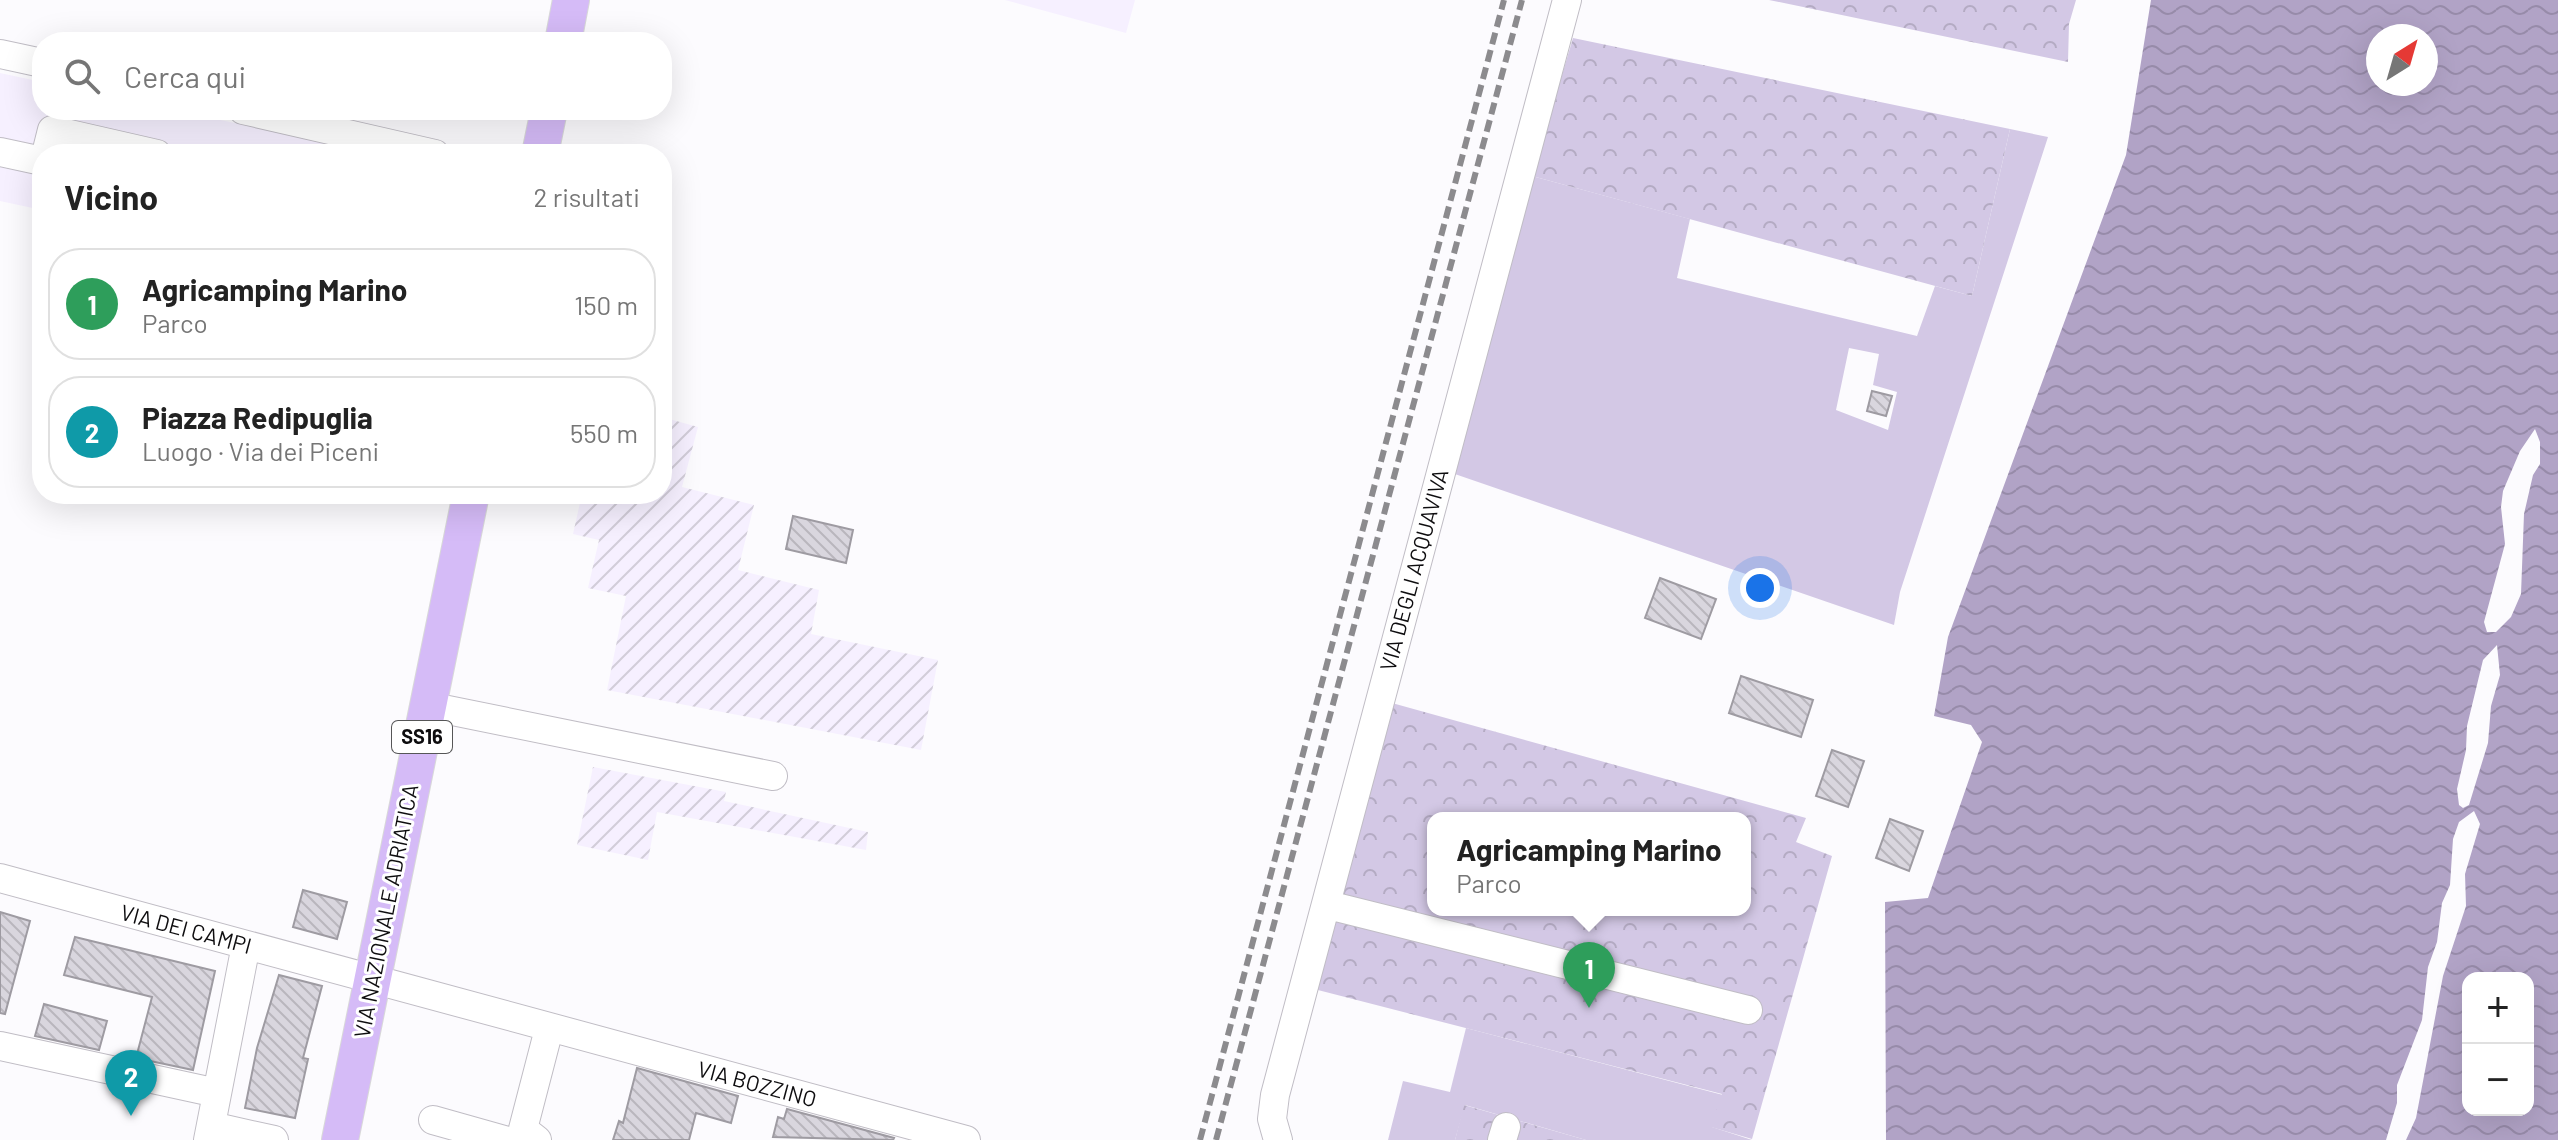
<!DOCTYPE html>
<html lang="it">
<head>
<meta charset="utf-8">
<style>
	:root { --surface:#fff; --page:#f6f6f6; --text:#222; --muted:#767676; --line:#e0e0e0; --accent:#5f7526 }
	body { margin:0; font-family:Barlow,sans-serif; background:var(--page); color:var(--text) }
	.controls { position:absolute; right:24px; bottom:24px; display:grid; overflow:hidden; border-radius:16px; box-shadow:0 8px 32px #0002 }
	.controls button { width:72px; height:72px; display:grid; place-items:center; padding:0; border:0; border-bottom:2px solid var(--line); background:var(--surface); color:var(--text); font:40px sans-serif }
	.compass { position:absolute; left:2366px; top:24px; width:72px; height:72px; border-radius:50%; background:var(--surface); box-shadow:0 8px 32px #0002; rotate:37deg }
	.you { position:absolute; left:1760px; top:588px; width:28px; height:28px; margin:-20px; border:6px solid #fff; border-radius:50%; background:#1a73e8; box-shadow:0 0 0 12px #1a73e833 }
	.badge { display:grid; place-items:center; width:52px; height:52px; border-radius:50%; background:var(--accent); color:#fff; font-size:26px; font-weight:700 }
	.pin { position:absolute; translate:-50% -66px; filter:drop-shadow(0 2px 4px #0008) }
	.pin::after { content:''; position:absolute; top:42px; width:28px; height:24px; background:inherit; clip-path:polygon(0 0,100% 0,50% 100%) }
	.popup { position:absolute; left:1427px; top:812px; width:324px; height:104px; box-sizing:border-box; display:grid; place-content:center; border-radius:16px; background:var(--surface); filter:drop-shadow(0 2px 6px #0005); font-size:26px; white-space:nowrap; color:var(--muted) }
	.popup b { font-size:30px; color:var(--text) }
	.popup::after { content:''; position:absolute; left:50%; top:100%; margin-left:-16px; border:16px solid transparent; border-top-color:var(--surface) }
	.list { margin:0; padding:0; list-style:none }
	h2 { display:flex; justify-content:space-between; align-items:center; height:104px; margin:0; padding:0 32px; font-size:34px }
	h2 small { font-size:26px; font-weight:400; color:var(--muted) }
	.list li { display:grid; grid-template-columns:52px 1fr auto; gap:24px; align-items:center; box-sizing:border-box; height:112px; margin:0 16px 16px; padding:0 16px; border:2px solid var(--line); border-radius:32px }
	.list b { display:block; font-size:30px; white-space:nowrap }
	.list p { margin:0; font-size:26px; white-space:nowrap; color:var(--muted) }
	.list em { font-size:26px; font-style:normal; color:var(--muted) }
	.icon { flex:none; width:44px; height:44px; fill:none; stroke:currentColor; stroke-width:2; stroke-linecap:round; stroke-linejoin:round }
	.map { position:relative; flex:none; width:2558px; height:1140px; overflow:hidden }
	.search { position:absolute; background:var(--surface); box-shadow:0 8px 32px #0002; left:32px; top:32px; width:640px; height:88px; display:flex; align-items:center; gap:20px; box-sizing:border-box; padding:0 28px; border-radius:32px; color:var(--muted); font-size:30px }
	.panel { position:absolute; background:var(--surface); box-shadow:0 8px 32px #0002; left:32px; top:144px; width:640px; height:360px; border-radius:32px }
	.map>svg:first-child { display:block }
	.built { fill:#f6f0ff }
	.industrial { fill:url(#industrial-furrows) }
	.grass { fill:#d3c8e5; fill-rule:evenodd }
	.park { fill:url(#park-crowns); fill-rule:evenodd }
	.water { fill:url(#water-waves); fill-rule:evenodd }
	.pier { fill:#fcfbfe }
	.building { fill:url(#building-back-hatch); stroke:#9e9ba2; stroke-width:2 }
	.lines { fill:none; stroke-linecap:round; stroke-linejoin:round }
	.minor-casing { stroke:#c0bdc5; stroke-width:30 }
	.major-casing { stroke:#d8d8d9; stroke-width:38 }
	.minor { stroke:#fff; stroke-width:28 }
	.major { stroke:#d5bbf7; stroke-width:36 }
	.rail { stroke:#8c8b8e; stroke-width:6; stroke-dasharray:12 6; stroke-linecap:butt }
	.labels { text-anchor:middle; stroke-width:6; stroke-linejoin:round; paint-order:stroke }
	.shield { fill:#fff; stroke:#565657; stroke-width:2 }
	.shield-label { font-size:20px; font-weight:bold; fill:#0e0d0f }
	.street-label { font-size:22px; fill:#0e0d0f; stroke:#fff }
</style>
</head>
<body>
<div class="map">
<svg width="2558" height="1140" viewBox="0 0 2558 1140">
	<defs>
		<pattern id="industrial-furrows" width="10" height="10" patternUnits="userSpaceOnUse" patternTransform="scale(2)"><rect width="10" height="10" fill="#f6f0ff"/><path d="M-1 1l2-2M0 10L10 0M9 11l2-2" fill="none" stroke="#d2cdd9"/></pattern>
		<pattern id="park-crowns" width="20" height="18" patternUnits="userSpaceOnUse" patternTransform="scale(2)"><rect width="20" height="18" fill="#d3c8e5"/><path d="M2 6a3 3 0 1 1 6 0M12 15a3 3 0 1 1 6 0" fill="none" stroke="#b4abc3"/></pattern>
		<pattern id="water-waves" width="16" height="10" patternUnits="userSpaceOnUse" patternTransform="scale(2)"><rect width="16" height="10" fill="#b1a3c6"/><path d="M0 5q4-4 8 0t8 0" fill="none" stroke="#978ba9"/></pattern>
		<pattern id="building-back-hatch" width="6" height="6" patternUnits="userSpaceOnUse" patternTransform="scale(2)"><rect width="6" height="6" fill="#d9d6de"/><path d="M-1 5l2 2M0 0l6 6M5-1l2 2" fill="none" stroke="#b9b6bd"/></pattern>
	</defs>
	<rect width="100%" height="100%" fill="#fcfbfe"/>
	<!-- built -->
	<path class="built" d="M1005 0H1135L1126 33Z
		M0 73 42 82V110H173L381 154H42V210L0 201Z"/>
	<!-- industrial -->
	<path class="industrial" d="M662 417 698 427 682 487 754 505 738 570 819 590 811 634 938 660 921 750 607 690 626 596 588 588 599 540 573 534 582 494H662Z
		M593 767 726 792 724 801 868 832 866 850 657 812 648 860 577 845Z"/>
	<!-- grass -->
	<path class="grass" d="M2010 129 2048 137 1900 592 1894 625 1449 472 1532 176 1690 219 1677 278 1917 336 1935 286 1972 296ZM1849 348 1879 354 1873 385 1897 392 1888 430 1836 410Z
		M1466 1028 1723 1095 1712 1127 1752 1140H1586L1465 1105 1455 1140H1388L1403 1081 1450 1092Z"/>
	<!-- park -->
	<path class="park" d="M1769 0H2076L2069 24 2068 62Z
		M1573 38 2010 129 1972 296 1532 176Z
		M1392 703 1806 818 1796 842 1832 856 1752 1139 1711 1127 1722 1094 1314 989ZM1433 818H1745V910H1433Z
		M1464 1105 1586 1140H1455Z"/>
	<!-- water -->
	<path class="water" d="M2151 0H2558V1140H1886L1885 902 1928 898 1982 742 1971 725 1934 716 1948 637 2126 155ZM2378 36H2426V84H2378ZM2468 978H2528V1110H2468Z"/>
	<!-- pier -->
	<path class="pier" d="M2535 429 2540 442V464L2533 475 2524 514 2521 594 2511 617 2496 632H2487L2484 622 2505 544 2501 507 2503 491 2520 451Z
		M2497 645 2500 675 2491 706 2488 743 2469 805 2463 808 2459 805 2457 789 2466 750 2467 726 2483 660Z
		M2474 811 2480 824 2465 874 2466 906 2443 976 2416 1118 2406 1140H2386L2397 1103V1085L2422 1020 2428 967 2437 942 2442 903 2450 885 2453 839 2459 822Z"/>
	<!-- building -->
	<path class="building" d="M1872 391 1892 396 1886 416 1867 411Z
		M793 516 853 530 846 563 786 549Z
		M1660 578 1716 599 1701 639 1645 618Z
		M1741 676 1813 700 1801 737 1729 713Z
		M1832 750 1864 761 1848 807 1816 796Z
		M1890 819 1923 831 1909 871 1876 858Z
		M303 890 347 902 337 939 293 927Z
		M0 912 30 921 5 1014 0 1013Z
		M75 937 215 971 193 1070 136 1058 152 997 64 975Z
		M279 975 322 986 303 1058 308 1059 295 1118 245 1108 257 1048Z
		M44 1004 107 1021 99 1050 35 1036Z
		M637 1068 738 1096 731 1123 696 1113 689 1140H613L619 1121 623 1123Z
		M787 1109 894 1138 893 1140 773 1137 778 1117 784 1119Z"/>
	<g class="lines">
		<!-- minor casing -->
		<g class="minor-casing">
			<path id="minor" d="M0 54 42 63
				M243 110 435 154
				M0 152 42 161
				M46 154 52 130 157 154
				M428 706 773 776
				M0 878 966 1140
				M1328 905 1748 1010
				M0 1046 217 1093
				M433 1120 504 1140
				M211 1126 274 1140
				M208 1140 246 945
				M537 1140 523 1129 549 1029
				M1278 1140 1272 1119 1275 1095 1567 0
				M1502 1140 1506 1127"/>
		</g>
		<!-- major casing -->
		<g class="major-casing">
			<path id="major" d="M563 42 571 0
				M540 154 549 110
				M340 1140 471 494"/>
		</g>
		<!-- minor -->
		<use href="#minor" class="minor"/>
		<!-- major -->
		<use href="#major" class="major"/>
		<!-- rail -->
		<path class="rail" d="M1200 1140 1504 0
			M1216 1140 1522 0"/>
	</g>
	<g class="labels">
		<!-- shield labels -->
		<rect class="shield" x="392" y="721" width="60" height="32" rx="6"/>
		<g class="shield-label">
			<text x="422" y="744">SS16</text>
		</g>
		<!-- street labels -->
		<g class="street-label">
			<text transform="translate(1414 570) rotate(-75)" y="8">VIA DEGLI ACQUAVIVA</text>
			<text transform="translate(386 911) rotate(-79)" y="8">VIA NAZIONALE ADRIATICA</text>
			<text transform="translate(186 929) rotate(15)" y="8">VIA DEI CAMPI</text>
			<text transform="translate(757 1084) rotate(15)" y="8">VIA BOZZINO</text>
		</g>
	</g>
</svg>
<div class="controls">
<button>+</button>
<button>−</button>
</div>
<svg class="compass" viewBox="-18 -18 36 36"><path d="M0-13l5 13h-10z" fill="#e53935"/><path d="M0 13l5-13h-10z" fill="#767676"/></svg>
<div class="you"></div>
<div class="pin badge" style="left:1589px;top:1008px;background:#2e9e5b">1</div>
<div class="popup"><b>Agricamping Marino</b>Parco</div>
<div class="pin badge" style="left:131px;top:1116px;background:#0f9aa8">2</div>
<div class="search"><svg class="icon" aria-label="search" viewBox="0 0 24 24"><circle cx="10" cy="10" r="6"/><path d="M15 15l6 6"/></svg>Cerca qui</div>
<section class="panel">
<h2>Vicino<small>2 risultati</small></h2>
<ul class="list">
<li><span class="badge" style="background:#2e9e5b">1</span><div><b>Agricamping Marino</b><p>Parco</p></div><em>150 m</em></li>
<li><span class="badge" style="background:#0f9aa8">2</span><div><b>Piazza Redipuglia</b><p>Luogo · Via dei Piceni</p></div><em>550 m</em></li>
</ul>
</section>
</div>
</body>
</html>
